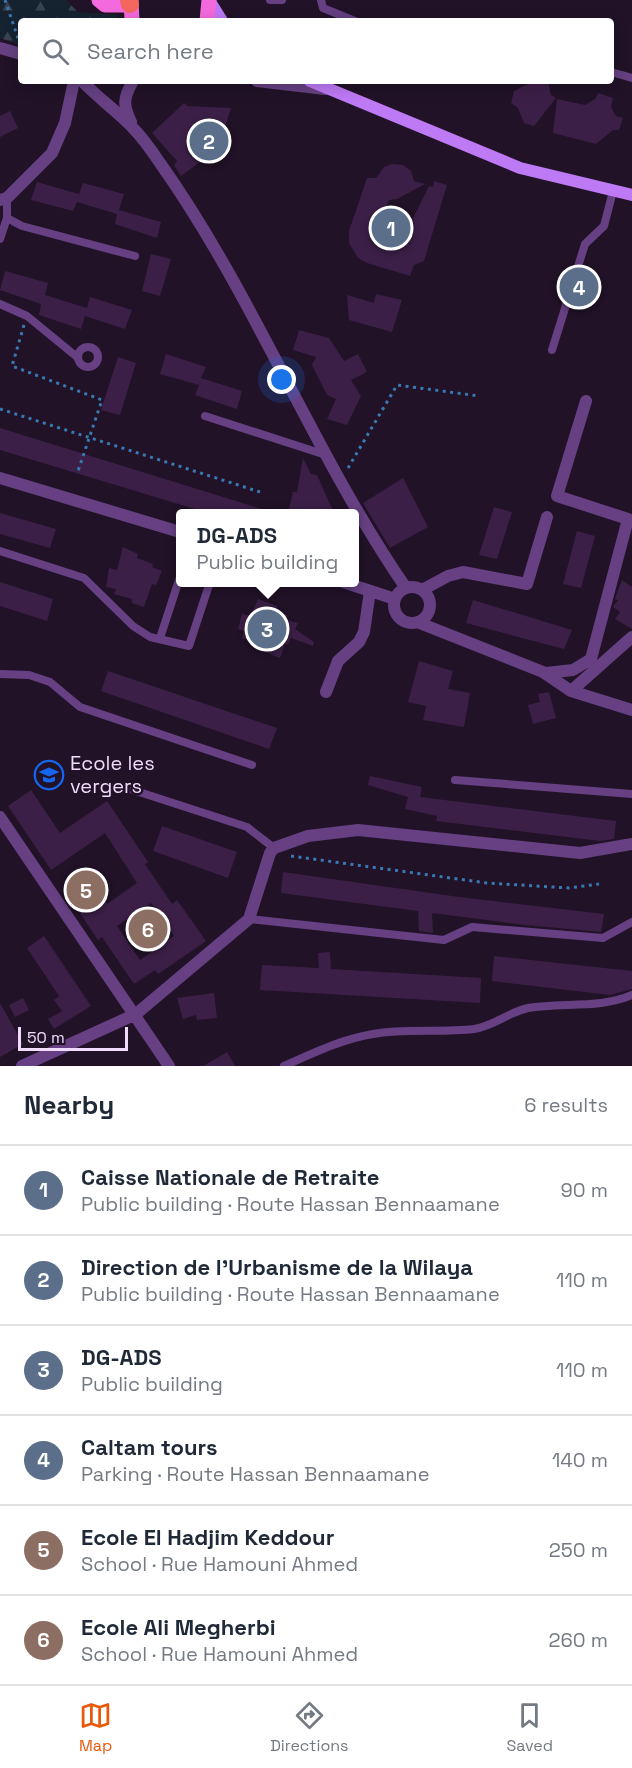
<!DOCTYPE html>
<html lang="en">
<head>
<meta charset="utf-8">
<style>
	:root { --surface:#fff; --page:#f2f2f3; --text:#1f2937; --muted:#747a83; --line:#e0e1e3; --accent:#ea580c }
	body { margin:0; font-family:"Space Grotesk",sans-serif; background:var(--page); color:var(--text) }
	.scale { position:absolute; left:18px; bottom:15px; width:110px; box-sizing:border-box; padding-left:6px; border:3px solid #f1dbfc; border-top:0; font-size:16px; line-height:21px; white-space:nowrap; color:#f1dbfc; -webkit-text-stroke:4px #211227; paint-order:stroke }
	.you { position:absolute; left:282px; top:380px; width:21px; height:21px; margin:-15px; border:4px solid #fff; border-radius:50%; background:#1a73e8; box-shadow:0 0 0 9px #1a73e833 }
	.badge { display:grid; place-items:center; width:39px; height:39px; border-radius:50%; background:var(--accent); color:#fff; font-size:20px; font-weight:700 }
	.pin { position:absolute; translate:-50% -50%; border:3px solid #fff; box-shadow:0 2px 6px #0006 }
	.popup { position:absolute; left:176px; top:509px; width:183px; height:78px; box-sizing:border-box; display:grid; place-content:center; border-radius:6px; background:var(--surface); filter:drop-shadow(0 2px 4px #0005); font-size:20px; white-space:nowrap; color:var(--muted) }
	.popup b { font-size:22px; color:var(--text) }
	.popup::after { content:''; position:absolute; left:50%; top:100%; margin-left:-12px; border:12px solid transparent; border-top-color:var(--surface) }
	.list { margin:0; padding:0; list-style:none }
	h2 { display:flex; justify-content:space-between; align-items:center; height:78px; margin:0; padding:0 24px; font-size:26px }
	h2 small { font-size:20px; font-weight:400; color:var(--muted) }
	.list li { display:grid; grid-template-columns:39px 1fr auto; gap:18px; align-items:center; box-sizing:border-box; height:90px; padding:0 24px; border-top:2px solid var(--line) }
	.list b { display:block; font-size:22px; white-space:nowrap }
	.list p { margin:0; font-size:20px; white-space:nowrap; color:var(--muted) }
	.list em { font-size:20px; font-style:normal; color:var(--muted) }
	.icon { flex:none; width:33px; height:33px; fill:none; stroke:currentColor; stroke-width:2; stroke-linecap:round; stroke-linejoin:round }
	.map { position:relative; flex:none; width:632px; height:1066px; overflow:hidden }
	.search { position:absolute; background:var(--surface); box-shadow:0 3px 15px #0003; left:18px; right:18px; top:18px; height:66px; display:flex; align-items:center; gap:15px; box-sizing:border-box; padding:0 21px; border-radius:6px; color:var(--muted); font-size:22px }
	.sheet { height:618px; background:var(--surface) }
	nav { display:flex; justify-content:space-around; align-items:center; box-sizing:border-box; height:84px; border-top:2px solid var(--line); background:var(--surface); font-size:16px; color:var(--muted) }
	nav a { display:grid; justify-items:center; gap:3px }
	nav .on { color:var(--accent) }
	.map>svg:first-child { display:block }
	.forest { fill:url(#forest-firs) }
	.building { fill:#3c1f47; fill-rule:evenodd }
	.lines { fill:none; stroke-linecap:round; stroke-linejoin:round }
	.path { stroke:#3979b2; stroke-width:3; stroke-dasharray:3 4.5; stroke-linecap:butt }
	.service { stroke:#664083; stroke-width:8 }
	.minor { stroke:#664083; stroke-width:12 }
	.tertiary { stroke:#664083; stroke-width:12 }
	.secondary { stroke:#be79f5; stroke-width:12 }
	.primary { stroke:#f46ade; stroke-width:15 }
	.motorway { stroke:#f3675f; stroke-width:18 }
	.labels { text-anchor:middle; stroke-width:5; stroke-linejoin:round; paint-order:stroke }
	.poi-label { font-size:20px; fill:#f1dbfc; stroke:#211227; text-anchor:start }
</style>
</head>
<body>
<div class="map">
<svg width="632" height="1066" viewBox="0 0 632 1066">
	<defs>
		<pattern id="forest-firs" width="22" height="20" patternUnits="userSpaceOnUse" patternTransform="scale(1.5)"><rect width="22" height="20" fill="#152331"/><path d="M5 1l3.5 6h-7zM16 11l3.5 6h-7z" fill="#384250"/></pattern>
	</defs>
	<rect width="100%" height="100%" fill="#211227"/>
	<!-- forest -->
	<path class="forest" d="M0 0H66L78 12 117 15 118 21H21V45L0 38Z"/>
	<!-- building -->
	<path class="building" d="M534 81H548L551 95 556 98 534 126 524 123 518 108 511 103 514 91Z
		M598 93 613 98 611 107 616 116 623 118 619 130H613L596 144 553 133 557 99 585 105 595 99Z
		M184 103 187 106 231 108 225 127 222 126 218 144 207 127 186 145 200 162 181 176 174 165 177 161 152 133Z
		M10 111 18 128 0 137V116Z
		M392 164 403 165 411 171 414 181 425 184 397 199 389 200 375 235 401 243 429 186 433 187 434 181 447 185 424 261 414 265 410 276 367 263 358 258 349 243V231L367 178H376L384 167Z
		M37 182 79 194 83 183 124 194 119 210 161 222 157 238 115 224 117 214 77 202 73 211 31 200Z
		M151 254 171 259 160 296 142 291Z
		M5 271 48 283 45 295 87 308 90 297 132 310 125 329 85 316 86 313 81 329 39 315 41 304 0 290Z
		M376 294 402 300 392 332 349 320 347 295 374 303Z
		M299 330 329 338 344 361 358 354 367 372 351 380 361 396 347 425 327 419 336 399 327 395 312 365 316 357 293 350Z
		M166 354 206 367 201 378 242 391 237 409 195 395 199 385 160 374Z
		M118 357 136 363 120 415 101 410Z
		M0 428 236 501 268 511V513H208L0 450Z
		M303 458 311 474 317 475 334 513H288L293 492H297Z
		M403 478 428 527 390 548 363 503Z
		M494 507 512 512 497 559 479 555Z
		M0 513 56 529 50 548 0 534Z
		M577 531 595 536 581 588 563 584Z
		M123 547 138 554 137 558 153 564 152 567 162 571 156 585 152 584 144 607 132 603V599L114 594 116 589 106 587 109 568 117 570Z
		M622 580 632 587V629L615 619 620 612 613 607 618 600 615 599Z
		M0 582 53 599 47 621 0 606Z
		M258 599 277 606 275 611 287 615V620L298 623 295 629 314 642 313 646 291 638 288 645 285 644 280 658 255 648 256 643 242 638 244 631 238 629 242 614 251 616Z
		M473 600 572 630 564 649 466 623Z
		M419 661 453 671 448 689 470 693 464 727 423 720 426 706 408 702Z
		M108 671 277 728 269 749 101 691Z
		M549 692 556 718 533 724 528 705 540 702 538 694Z
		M370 776 422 787 420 797 616 821 614 839 600 841 436 821 437 816 405 809 408 797 368 785Z
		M31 790 60 833 107 801 148 862 145 864 172 904 177 900 206 941 158 974 155 970 134 984 102 937 98 940 64 890 87 874 107 904 137 883 105 833 51 870 8 806ZM151 903 174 936 140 960 117 926Z
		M162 826 237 852 228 878 153 851Z
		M283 872 459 897 604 914 601 932 525 925 432 913 433 933 419 931 418 911 281 893Z
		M44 936 91 1006 54 1029 48 1019 62 1011 54 1000 59 996 27 948Z
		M330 952 331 969 481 978 480 1003 260 990 262 965 319 968 318 953Z
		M494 956 632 971V989L610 995 492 981Z
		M214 993 217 1018 197 1020 196 1015 183 1019 177 998Z
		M23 998 29 1010 15 1017 9 1005Z
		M0 1003 23 1044 0 1057Z
		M227 1052 235 1066H203Z"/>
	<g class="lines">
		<!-- path -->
		<path class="path" d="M5 0 19 41
			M24 325 12 366 102 400 77 474
			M0 409 260 492
			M348 468 397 385 479 396
			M291 856 487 883 569 888 599 884"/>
		<!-- service -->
		<path class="service" d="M270 0H282
			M321 0 323 8 355 21
			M611 72 632 78
			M7 198V218L22 226 135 256
			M0 239 7 218
			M0 304 27 316 77 357
			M78 357a10 10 0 1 1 20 0a10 10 0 1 1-20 0Z
			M552 350 585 244 604 226 613 191
			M205 416 326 455
			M0 551 84 578 133 626 150 637 189 646 210 582
			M160 638 180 577
			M0 674 29 675 50 682 80 707 252 765
			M455 780 632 794
			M133 790 247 827 274 848
			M249 919 444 940 472 927 603 938 632 922
			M284 1066C313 1053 342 1039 373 1034 406 1028 441 1033 474 1029 494 1026 509 1012 528 1008 561 1002 601 1009 632 995"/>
		<!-- minor -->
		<path class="minor" d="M82 81C98 98 117 111 132 127 143 138 152 151 160 163 255 297 313 453 406 588
			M131 122C123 105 123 98 133 81
			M0 200 7 198 52 153 65 123 74 81
			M0 478 180 532
			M343 582 395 599
			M394 605a18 18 0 1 1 36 0a18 18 0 1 1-36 0Z
			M422 590 448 576 463 572 527 584 547 517
			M417 622 543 672 571 691 632 710
			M546 673 573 670 591 659 628 519 557 496 586 401
			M571 691 632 637
			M326 692 338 661 359 642 364 632 370 591
			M0 817 169 1066
			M22 1066 136 1014 249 919 270 853 274 848 308 836 358 830 580 853 632 844"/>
		<!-- tertiary -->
		<path class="tertiary" d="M0 48 21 54
			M257 81 325 89"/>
		<!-- secondary -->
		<path class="secondary" d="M209 0 222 21
			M310 81 520 168 632 195"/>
		<!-- primary -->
		<path class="primary" d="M99 0 105 5H130
			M131 0 132 21
			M207 21 209 0"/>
		<!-- motorway -->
		<path class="motorway" d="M129 0 130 4"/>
	</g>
	<!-- icons -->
	<defs>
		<g id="school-ring" transform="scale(1.5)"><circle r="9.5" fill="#211227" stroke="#1565ee" stroke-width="1.5"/><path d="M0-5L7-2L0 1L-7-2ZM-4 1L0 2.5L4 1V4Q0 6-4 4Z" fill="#1565ee"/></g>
	</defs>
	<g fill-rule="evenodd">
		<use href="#school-ring" x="49" y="775"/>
	</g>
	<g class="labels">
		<!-- poi labels -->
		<g class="poi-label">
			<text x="70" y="770">Ecole les<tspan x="70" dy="23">vergers</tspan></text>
		</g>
	</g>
</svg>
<div class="scale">50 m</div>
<div class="you"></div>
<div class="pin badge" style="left:391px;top:228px;background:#5c6f8a">1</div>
<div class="pin badge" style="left:209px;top:141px;background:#5c6f8a">2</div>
<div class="pin badge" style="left:267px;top:629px;background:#5c6f8a">3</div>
<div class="popup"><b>DG-ADS</b>Public building</div>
<div class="pin badge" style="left:579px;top:287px;background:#5c6f8a">4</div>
<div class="pin badge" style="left:86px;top:890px;background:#8d6e63">5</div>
<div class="pin badge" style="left:148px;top:929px;background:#8d6e63">6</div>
<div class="search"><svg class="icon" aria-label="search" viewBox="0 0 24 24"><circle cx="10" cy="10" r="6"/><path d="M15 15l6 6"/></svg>Search here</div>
</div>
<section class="sheet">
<h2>Nearby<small>6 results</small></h2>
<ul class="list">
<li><span class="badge" style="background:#5c6f8a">1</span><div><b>Caisse Nationale de Retraite</b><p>Public building · Route Hassan Bennaamane</p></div><em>90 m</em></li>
<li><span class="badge" style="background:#5c6f8a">2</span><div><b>Direction de l'Urbanisme de la Wilaya</b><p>Public building · Route Hassan Bennaamane</p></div><em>110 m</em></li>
<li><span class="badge" style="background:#5c6f8a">3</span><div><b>DG-ADS</b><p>Public building</p></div><em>110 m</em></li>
<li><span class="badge" style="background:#5c6f8a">4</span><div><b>Caltam tours</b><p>Parking · Route Hassan Bennaamane</p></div><em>140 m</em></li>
<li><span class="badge" style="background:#8d6e63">5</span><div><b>Ecole El Hadjim Keddour</b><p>School · Rue Hamouni Ahmed</p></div><em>250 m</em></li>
<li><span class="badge" style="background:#8d6e63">6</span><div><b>Ecole Ali Megherbi</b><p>School · Rue Hamouni Ahmed</p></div><em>260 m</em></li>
</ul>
</section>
<nav>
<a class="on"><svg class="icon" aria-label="map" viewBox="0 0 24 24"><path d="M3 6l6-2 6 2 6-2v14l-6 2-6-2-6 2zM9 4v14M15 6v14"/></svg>Map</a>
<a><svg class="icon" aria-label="directions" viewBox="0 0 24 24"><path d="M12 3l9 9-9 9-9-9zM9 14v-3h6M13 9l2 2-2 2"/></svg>Directions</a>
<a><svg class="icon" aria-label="saved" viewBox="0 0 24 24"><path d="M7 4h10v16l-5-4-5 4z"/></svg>Saved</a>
</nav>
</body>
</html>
